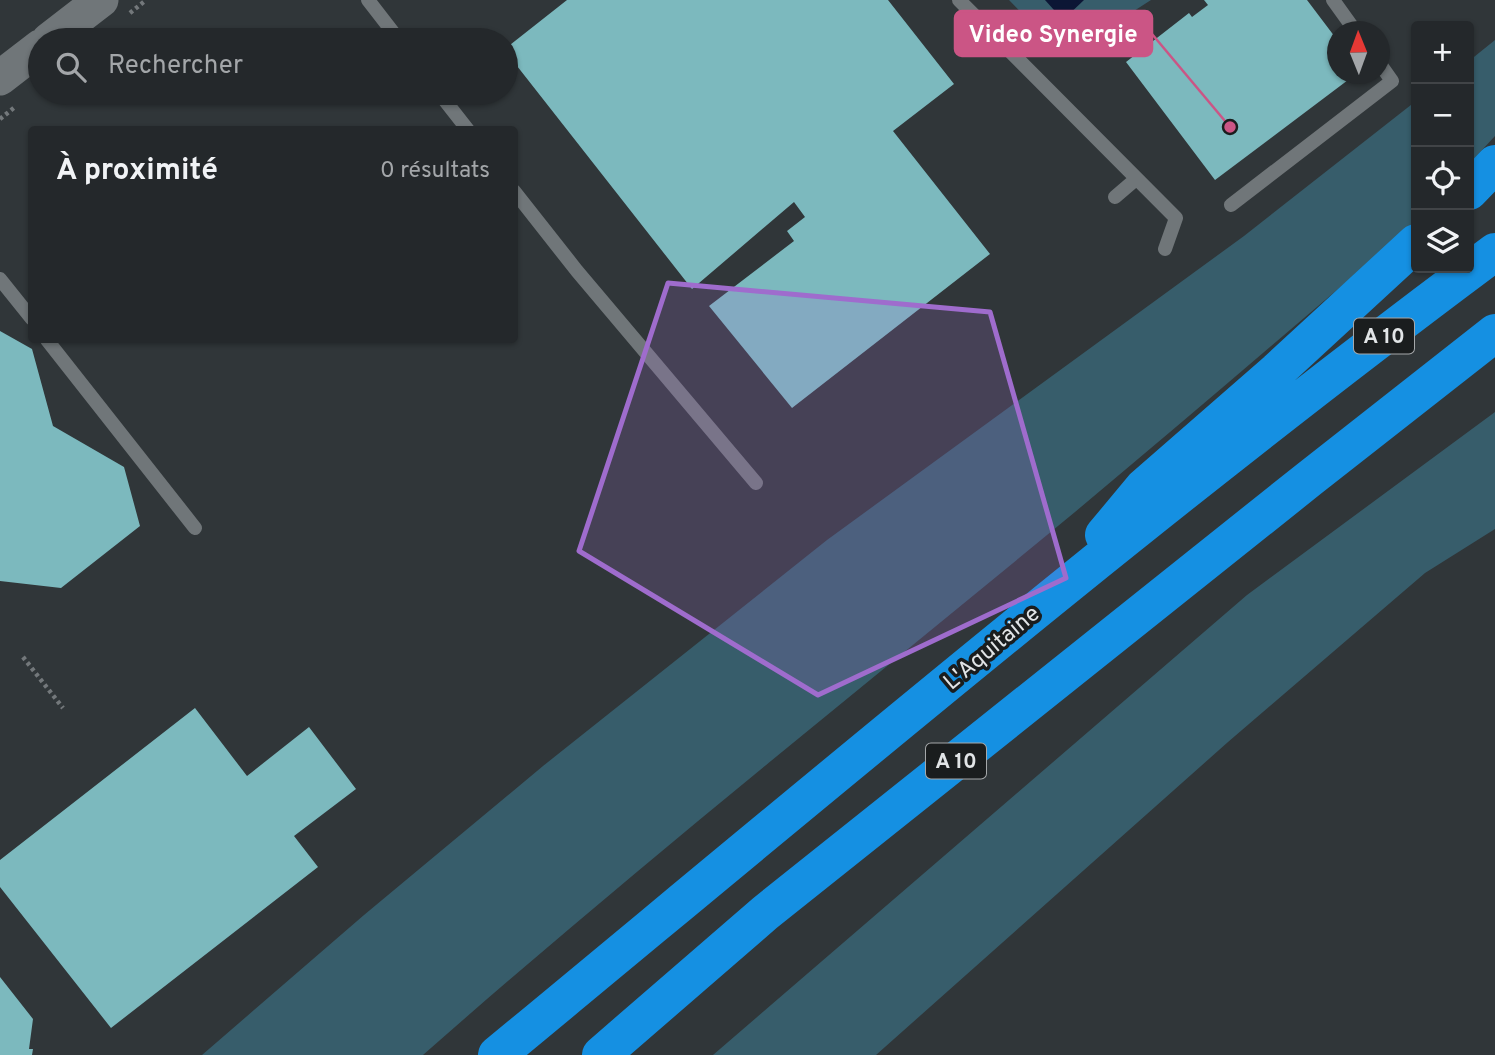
<!DOCTYPE html>
<html lang="fr">
<head>
<meta charset="utf-8">
<style>
	:root { --surface:#24282b; --page:#2c3033; --text:#f1f3f6; --muted:#a3a6a9; --line:#414447 }
	body { margin:0; font-family:Overpass,sans-serif; background:var(--page); color:var(--text) }
	.controls { position:absolute; right:21px; top:21px; display:grid; overflow:hidden; border-radius:7px; box-shadow:0 2px 5px #0004 }
	.controls button { width:63px; height:63px; display:grid; place-items:center; padding:0; border:0; border-bottom:2px solid var(--line); background:var(--surface); color:var(--text); font:35px sans-serif }
	.compass { position:absolute; left:1327px; top:21px; width:63px; height:63px; border-radius:50%; background:var(--surface); box-shadow:0 2px 5px #0004; rotate:359deg }
	.list { margin:0; padding:0; list-style:none }
	h2 { display:flex; justify-content:space-between; align-items:center; height:91px; margin:0; padding:0 28px; font-size:30px }
	h2 small { font-size:23px; font-weight:400; color:var(--muted) }
	.icon { flex:none; width:38px; height:38px; fill:none; stroke:currentColor; stroke-width:2; stroke-linecap:round; stroke-linejoin:round }
	.map { position:relative; flex:none; width:1495px; height:1055px; overflow:hidden }
	.search { position:absolute; background:var(--surface); box-shadow:0 2px 5px #0004; left:28px; top:28px; width:490px; height:77px; display:flex; align-items:center; gap:18px; box-sizing:border-box; padding:0 24px; border-radius:38px; color:var(--muted); font-size:26px }
	.panel { position:absolute; background:var(--surface); box-shadow:0 2px 5px #0004; left:28px; top:126px; width:490px; height:217px; border-radius:7px }
	.map>svg:first-child { display:block }
	.green { fill:#375d6b }
	.water { fill:#0c1635 }
	.building { fill:#7cb9be }
	.lines { fill:none; stroke-linecap:round; stroke-linejoin:round }
	.path { stroke:#73787b; stroke-width:4.5; stroke-dasharray:3.5 3.5; stroke-linecap:butt }
	.service { stroke:#707679; stroke-width:14 }
	.tertiary { stroke:#707679; stroke-width:35 }
	.motorway { stroke:#1590e2; stroke-width:38 }
	.marked { fill:#9f6ccd; fill-opacity:0.2; stroke:#9f6ccd; stroke-width:5; stroke-linejoin:round }
	.labels { text-anchor:middle; stroke-width:7; stroke-linejoin:round; paint-order:stroke }
	.shield { fill:#1a1d1e; stroke:#a5a8aa; stroke-width:2 }
	.shield-label { font-size:21px; font-weight:bold; fill:#e1e4e6 }
	.street-label { font-size:23px; fill:#e1e4e6; stroke:#1a1d1e }
	.leader { fill:none; stroke:#cb5585; stroke-width:2.5 }
	.callout-dot { fill:#cb5585; stroke:#1a1d1e; stroke-width:2.5 }
	.callout { fill:#cb5585; stroke:#cb5585; stroke-width:2.5 }
	.callout-label { font-size:24px; text-anchor:middle; font-weight:bold; fill:#fff }
</style>
</head>
<body>
<div class="map">
<svg width="1495" height="1055" viewBox="0 0 1495 1055">
	<rect width="100%" height="100%" fill="#303639"/>
	<!-- green -->
	<path class="green" d="M1009 0H1151L1064 56Z
		M1495 40V136L1469 164V61Z
		M1416 101V220L1404 233C1294 326 1185 420 1075 512 857 692 635 868 423 1055H202L364 915 543 766 827 540 1244 236Z
		M1495 412V529L1425 573 1228 742 876 1055H713L1247 595Z"/>
	<!-- water -->
	<path class="water" d="M1045 0H1084L1063 20Z"/>
	<!-- building -->
	<path class="building" d="M567 0H888L954 84 893 131 990 254 792 408 709 306 794 241 787 231 805 217 794 202 692 289 506 52V48Z
		M1204 0H1307L1338 41V74H1356L1215 180 1126 62 1189 13 1192 17 1208 5Z
		M0 331 32 349 53 426 124 467 140 526 61 588 0 581Z
		M195 708 247 776 309 727 356 789 294 836 318 867 111 1028 0 887V860Z
		M0 977 33 1019 29 1049H33L32 1055H0Z"/>
	<g class="lines">
		<!-- path -->
		<path class="path" d="M130 13 146 0
			M0 119 15 107
			M23 657 63 708"/>
		<!-- service -->
		<path class="service" d="M368 0 399 40
			M959 0 1176 218 1165 249
			M1333 0 1356 32
			M439 93 468 130
			M514 191 577 271 756 483
			M1115 197 1136 179
			M1231 205 1392 81 1380 64
			M0 279 32 319
			M47 340 195 528"/>
		<!-- tertiary -->
		<path class="tertiary" d="M49 40 101 0
			M0 78 40 47"/>
		<!-- motorway -->
		<path class="motorway" d="M1469 191 1495 164
			M1104 535 1144 487 1277 371 1416 243
			M497 1055C826 783 1152 507 1495 252
			M601 1055 765 913 1309 479 1495 333"/>
	</g>
	<!-- marked area -->
	<path class="marked" d="M668 283 990 312 1066 578 818 695 579 551Z"/>
	<g class="labels">
		<!-- shield labels -->
		<g class="shield">
			<rect x="1354" y="318.5" width="60" height="35" rx="5"/>
			<rect x="926" y="743.5" width="60" height="35" rx="5"/>
		</g>
		<g class="shield-label">
			<text x="1384" y="343">A 10</text>
			<text x="956" y="768">A 10</text>
		</g>
		<!-- street labels -->
		<g class="street-label">
			<text transform="translate(991 647) rotate(-40)" y="8">L'Aquitaine</text>
		</g>
	</g>
	<!-- callouts -->
	<path class="leader" d="M1230 127L1152 34"/>
	<circle class="callout-dot" cx="1230" cy="127" r="7"/>
	<rect class="callout" x="955" y="11" width="197" height="45" rx="7"/>
	<g class="callout-label">
		<text x="1053" y="42">Video Synergie</text>
	</g>
</svg>
<div class="controls">
<button>+</button>
<button>−</button>
<button><svg class="icon" aria-label="locate" viewBox="0 0 24 24"><circle cx="12" cy="12" r="6"/><path d="M12 2v4M12 18v4M2 12h4M18 12h4"/></svg></button>
<button><svg class="icon" aria-label="layers" viewBox="0 0 24 24"><path d="M12 4l9 5-9 5-9-5zM3 14l9 5 9-5"/></svg></button>
</div>
<svg class="compass" viewBox="-18 -18 36 36"><path d="M0-13l5 13h-10z" fill="#e53935"/><path d="M0 13l5-13h-10z" fill="#a3a6a9"/></svg>
<div class="search"><svg class="icon" aria-label="search" viewBox="0 0 24 24"><circle cx="10" cy="10" r="6"/><path d="M15 15l6 6"/></svg>Rechercher</div>
<section class="panel">
<h2>À proximité<small>0 résultats</small></h2>
<ul class="list">
</ul>
</section>
</div>
</body>
</html>
